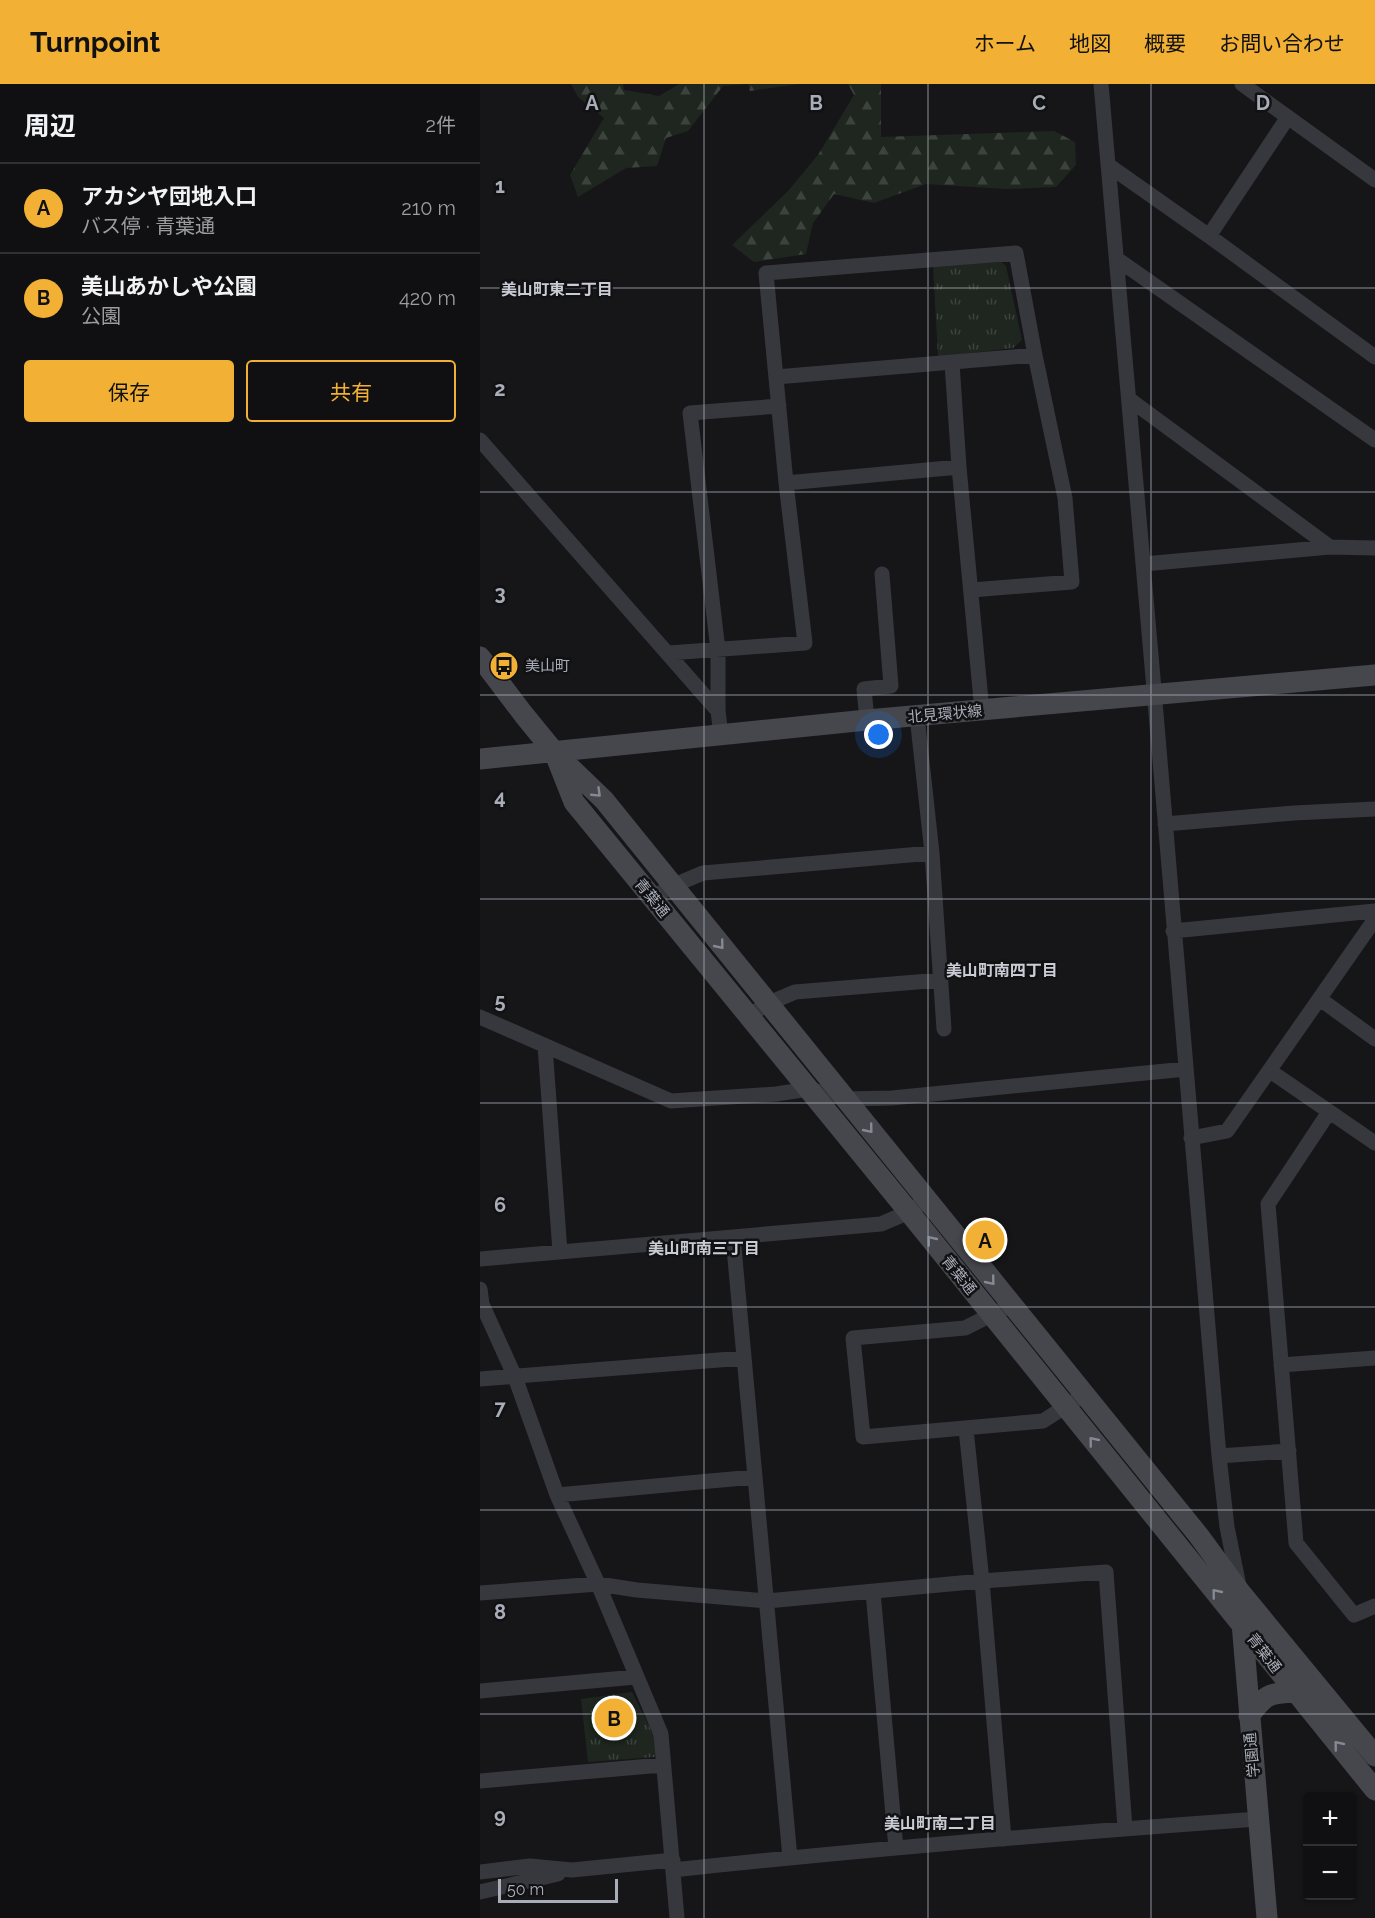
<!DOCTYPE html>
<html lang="ja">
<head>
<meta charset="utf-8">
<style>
	:root { --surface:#101012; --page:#19191b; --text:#f1f3f6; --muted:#9c9d9f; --line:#303032; --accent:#f2b134 }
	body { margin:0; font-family:Raleway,"Noto Sans JP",sans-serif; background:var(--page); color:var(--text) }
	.controls { position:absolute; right:18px; bottom:18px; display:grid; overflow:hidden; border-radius:6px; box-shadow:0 2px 4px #0004 }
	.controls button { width:54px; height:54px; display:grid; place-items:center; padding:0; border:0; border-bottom:2px solid var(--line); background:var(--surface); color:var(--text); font:30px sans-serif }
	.scale { position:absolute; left:18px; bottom:15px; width:120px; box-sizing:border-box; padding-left:6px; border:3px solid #a8adb8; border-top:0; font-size:16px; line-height:21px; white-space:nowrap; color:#a8adb8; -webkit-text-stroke:4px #111113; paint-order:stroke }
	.you { position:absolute; left:399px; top:651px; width:21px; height:21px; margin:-15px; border:4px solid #fff; border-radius:50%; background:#1a73e8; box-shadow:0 0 0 9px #1a73e833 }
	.badge { display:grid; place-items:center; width:39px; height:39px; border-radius:50%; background:var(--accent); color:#111; font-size:20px; font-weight:700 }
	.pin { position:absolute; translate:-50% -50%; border:3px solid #fff; box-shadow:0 2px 6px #0006 }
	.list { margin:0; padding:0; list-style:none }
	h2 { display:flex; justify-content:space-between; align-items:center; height:78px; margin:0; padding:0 24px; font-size:26px }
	h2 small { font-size:20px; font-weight:400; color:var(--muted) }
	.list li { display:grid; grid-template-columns:39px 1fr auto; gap:18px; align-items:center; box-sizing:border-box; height:90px; padding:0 24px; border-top:2px solid var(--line) }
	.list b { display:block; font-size:22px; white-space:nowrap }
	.list p { margin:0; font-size:20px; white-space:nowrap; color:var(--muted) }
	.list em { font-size:20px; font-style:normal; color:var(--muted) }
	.actions { display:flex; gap:12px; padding:18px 24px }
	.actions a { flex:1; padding:14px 0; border:2px solid var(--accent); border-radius:6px; text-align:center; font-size:21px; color:var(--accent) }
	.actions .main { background:var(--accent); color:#111 }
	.map { position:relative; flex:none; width:895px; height:1834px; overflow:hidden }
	header { display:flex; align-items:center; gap:36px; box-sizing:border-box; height:84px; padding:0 30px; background:var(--accent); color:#111 }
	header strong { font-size:28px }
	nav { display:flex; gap:33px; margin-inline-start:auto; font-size:21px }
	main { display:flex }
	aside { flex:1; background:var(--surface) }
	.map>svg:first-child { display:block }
	.forest { fill:url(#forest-firs) }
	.park { fill:url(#park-tufts) }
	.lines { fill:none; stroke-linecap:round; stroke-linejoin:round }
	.street { stroke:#37383d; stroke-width:15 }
	.secondary { stroke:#45474d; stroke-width:21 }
	.oneway { stroke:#858993 }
	.grid { fill:none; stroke:#a8adb8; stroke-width:1.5; stroke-opacity:0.55 }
	.labels { text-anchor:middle; stroke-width:5; stroke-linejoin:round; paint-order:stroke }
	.poi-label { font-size:15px; fill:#a8adb8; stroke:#111113; text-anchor:start }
	.street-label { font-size:15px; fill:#a8adb8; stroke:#111113 }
	.neighbourhood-label { font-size:16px; font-weight:bold; fill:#c9ccd4; stroke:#111113 }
	.grid-label { font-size:20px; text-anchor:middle; font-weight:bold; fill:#a8adb8; stroke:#111113; stroke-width:5; stroke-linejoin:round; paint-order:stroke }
</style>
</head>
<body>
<header>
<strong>Turnpoint</strong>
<nav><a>ホーム</a><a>地図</a><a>概要</a><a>お問い合わせ</a></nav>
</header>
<main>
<aside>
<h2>周辺<small>2件</small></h2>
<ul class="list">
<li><span class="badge">A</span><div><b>アカシヤ団地入口</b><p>バス停 · 青葉通</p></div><em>210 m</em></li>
<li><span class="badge">B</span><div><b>美山あかしや公園</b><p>公園</p></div><em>420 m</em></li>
</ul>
<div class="actions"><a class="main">保存</a><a>共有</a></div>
</aside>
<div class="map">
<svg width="895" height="1834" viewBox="0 0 895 1834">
	<defs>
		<pattern id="forest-firs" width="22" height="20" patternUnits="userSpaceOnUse" patternTransform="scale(1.5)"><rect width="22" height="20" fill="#1e261f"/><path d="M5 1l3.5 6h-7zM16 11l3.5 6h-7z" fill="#3c433d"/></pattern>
		<pattern id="park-tufts" width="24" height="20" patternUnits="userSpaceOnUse" patternTransform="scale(1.5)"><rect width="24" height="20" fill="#1e261f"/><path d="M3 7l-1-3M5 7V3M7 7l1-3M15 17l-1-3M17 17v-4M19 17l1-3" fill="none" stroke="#3c433d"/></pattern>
	</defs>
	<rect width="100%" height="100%" fill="#161618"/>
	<!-- forest -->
	<path class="forest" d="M91 0H143L144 6 179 12 199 0H319L270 7 268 0 243 2 208 47 186 54 177 82 146 84 98 113 90 91 124 34 98 13Z
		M368 0H401V53L574 47 595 58 596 81 576 103 527 105 446 100 394 119 354 110 333 139 326 170 274 178 252 161 308 107 338 71 374 11Z"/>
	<!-- park -->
	<path class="park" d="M517 175 526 182 542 256 533 264 458 273 453 182Z
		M152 1608 175 1654V1673L108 1678 101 1615Z"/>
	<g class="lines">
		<!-- street -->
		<path class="street" d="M621 0C663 457 699 915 739 1372L747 1443 759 1502
			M762 0 895 96
			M628 81 729 152 895 273
			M729 152 808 33
			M637 175 895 356
			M472 279 479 383 502 627
			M296 293 555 271
			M649 315 850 463
			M0 356 238 627
			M306 399 479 383
			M664 480 850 463 895 464
			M189 569 325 559 306 399 286 189 536 169 555 271 585 414 592 498 491 506
			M437 632 452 769 464 945
			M387 636 384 605 411 602 402 490
			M241 651 238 627V566L210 329 299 322
			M685 740 814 729 895 725
			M172 814 192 802 223 789 452 769
			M693 847 895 827
			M840 915 895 955
			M269 932 287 920 315 908 461 896
			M0 933 191 1017 296 1010 329 1005 365 1015 412 1014 706 985
			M65 962 80 1168
			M790 987 895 1059
			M849 1028 788 1120 816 1459 874 1531 895 1522
			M711 1054 747 1047 895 835
			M253 1153 310 1774
			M0 1175 401 1140 429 1128 446 1116
			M0 1205 2 1220 35 1293 77 1411 118 1500 181 1650 197 1834
			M531 1221 485 1244 373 1254 383 1353 563 1337 605 1310
			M801 1281 895 1274
			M0 1295 264 1274
			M486 1345 502 1497 524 1755
			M739 1372 809 1367
			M77 1411 274 1393
			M393 1508 416 1764
			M0 1509 118 1500 157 1506 287 1517 502 1497 626 1488 645 1744
			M0 1607 156 1593
			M0 1697 182 1681
			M193 1786C388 1765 583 1749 778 1735
			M0 1788 50 1782 92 1786 193 1776
			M0 1808 78 1790"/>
		<!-- secondary -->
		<path class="secondary" d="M0 573 44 631 75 669 124 716 719 1452 760 1508 895 1672
			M0 675 387 636 895 591
			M77 675 94 718 429 1128 895 1706
			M762 1539 787 1834
			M769 1632C785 1611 788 1609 815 1608"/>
	</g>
	<!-- one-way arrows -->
	<defs><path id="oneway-chevron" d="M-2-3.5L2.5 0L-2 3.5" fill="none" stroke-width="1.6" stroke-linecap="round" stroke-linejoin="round" transform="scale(1.5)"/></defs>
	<g class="oneway">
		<use href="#oneway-chevron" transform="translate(117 709) rotate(44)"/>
		<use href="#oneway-chevron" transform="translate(240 861) rotate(51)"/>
		<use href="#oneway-chevron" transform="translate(389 1045) rotate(51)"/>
		<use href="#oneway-chevron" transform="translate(451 1156) rotate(-129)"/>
		<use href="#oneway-chevron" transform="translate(511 1197) rotate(51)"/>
		<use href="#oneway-chevron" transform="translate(613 1357) rotate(-129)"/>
		<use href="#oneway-chevron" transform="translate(736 1509) rotate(-129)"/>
		<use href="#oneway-chevron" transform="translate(858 1661) rotate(-129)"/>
	</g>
	<!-- grid -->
	<path class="grid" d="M224 0V1834M448 0V1834M671 0V1834M0 204H895M0 408H895M0 611H895M0 815H895M0 1019H895M0 1223H895M0 1426H895M0 1630H895"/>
	<!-- icons -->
	<defs>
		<g id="bus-disc" transform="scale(1.5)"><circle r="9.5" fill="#f2b134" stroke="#111113"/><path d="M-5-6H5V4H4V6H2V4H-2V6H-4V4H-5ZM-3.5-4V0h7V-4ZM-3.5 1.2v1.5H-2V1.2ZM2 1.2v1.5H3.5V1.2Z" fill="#111"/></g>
	</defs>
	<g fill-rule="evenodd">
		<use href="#bus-disc" x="24" y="582"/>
	</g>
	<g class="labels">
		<!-- poi labels -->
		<g class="poi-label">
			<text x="45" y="587">美山町</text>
		</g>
		<!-- street labels -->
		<g class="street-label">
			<text transform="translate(465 630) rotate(-5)" y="5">北見環状線</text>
			<text transform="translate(172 814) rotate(51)" y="5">青葉通</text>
			<text transform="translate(479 1191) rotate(51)" y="5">青葉通</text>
			<text transform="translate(784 1569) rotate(52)" y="5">青葉通</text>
			<text transform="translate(772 1671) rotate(-95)" y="5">学園通</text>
		</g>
		<!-- neighbourhood labels -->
		<g class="neighbourhood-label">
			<text x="77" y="211">美山町東二丁目</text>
			<text x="522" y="892">美山町南四丁目</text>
			<text x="224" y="1170">美山町南三丁目</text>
			<text x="460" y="1745">美山町南二丁目</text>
		</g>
	</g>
	<g class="grid-label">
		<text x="112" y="26">A</text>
		<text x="336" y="26">B</text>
		<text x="559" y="26">C</text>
		<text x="783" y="26">D</text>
		<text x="20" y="109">1</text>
		<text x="20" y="312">2</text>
		<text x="20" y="516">3</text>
		<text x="20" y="720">4</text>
		<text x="20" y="924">5</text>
		<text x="20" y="1128">6</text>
		<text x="20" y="1331">7</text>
		<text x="20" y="1535">8</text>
		<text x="20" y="1739">9</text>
	</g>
</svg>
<div class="controls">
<button>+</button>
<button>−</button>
</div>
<div class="scale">50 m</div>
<div class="you"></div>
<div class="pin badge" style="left:505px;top:1156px">A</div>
<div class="pin badge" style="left:134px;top:1634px">B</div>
</div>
</main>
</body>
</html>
